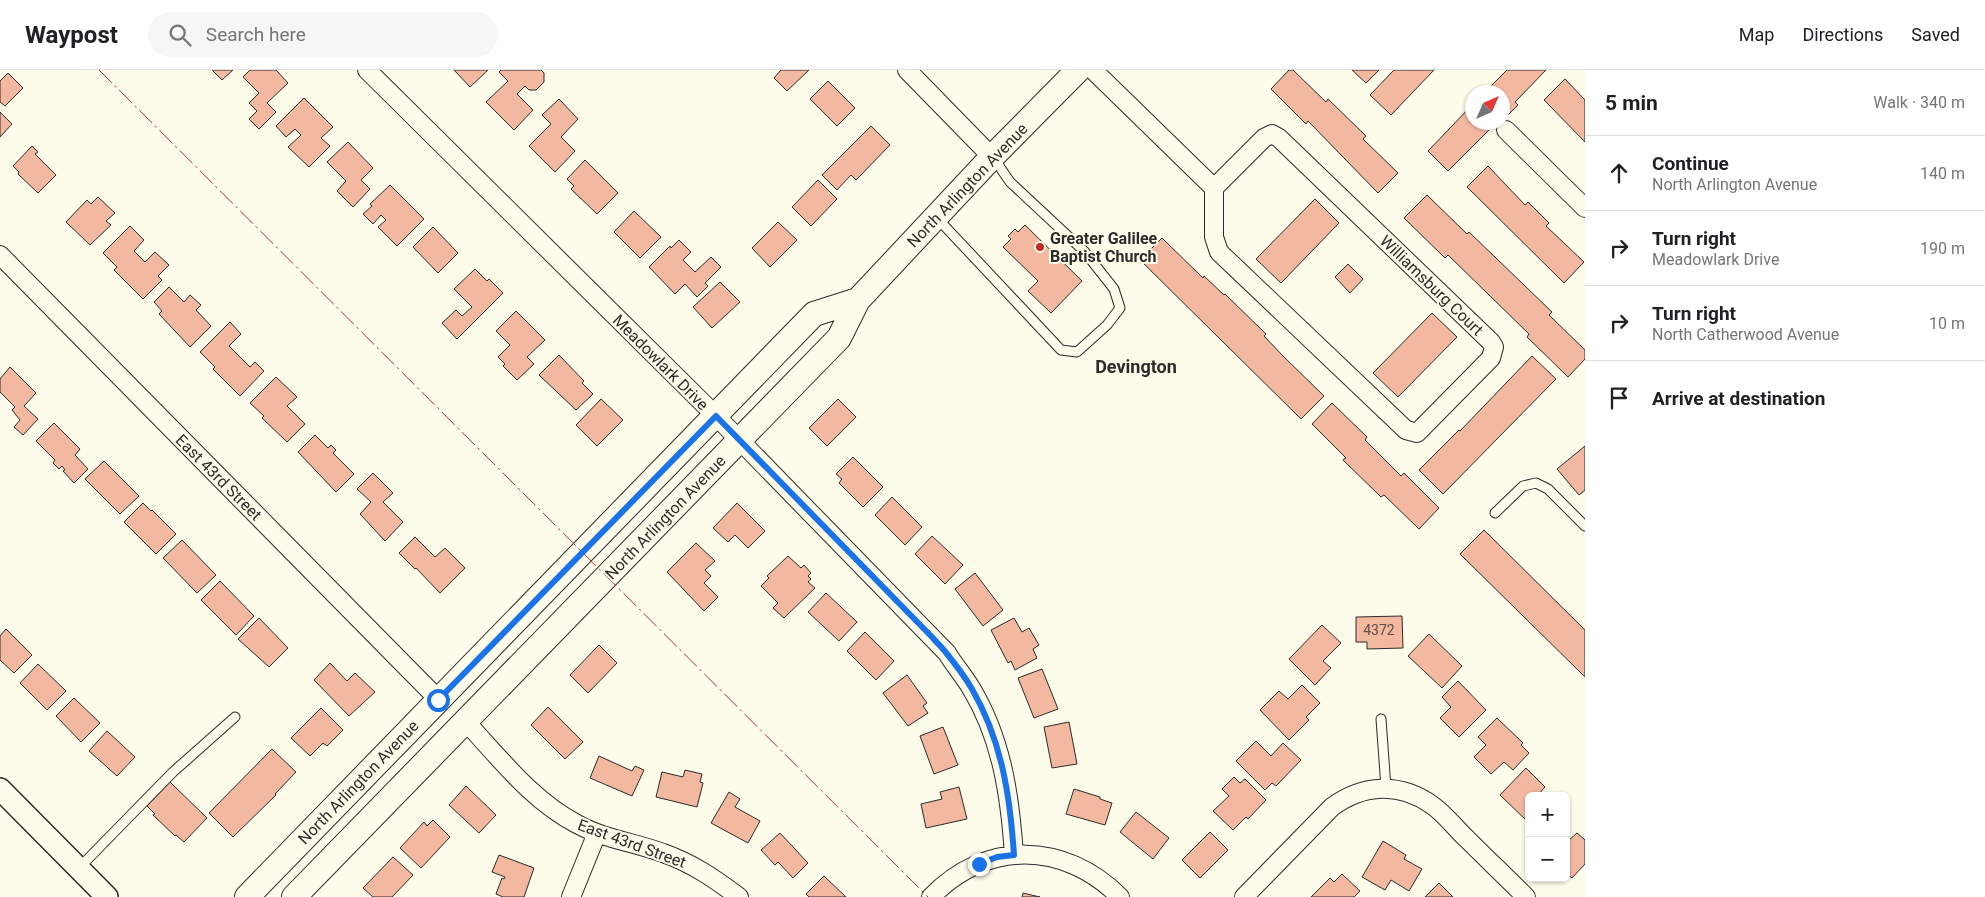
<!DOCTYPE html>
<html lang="en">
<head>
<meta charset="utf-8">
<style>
	:root { --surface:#fff; --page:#f6f6f6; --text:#202124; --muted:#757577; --line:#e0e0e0 }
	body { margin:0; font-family:Roboto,sans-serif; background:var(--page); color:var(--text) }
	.controls { position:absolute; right:15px; bottom:15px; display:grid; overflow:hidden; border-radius:8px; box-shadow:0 1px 4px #0004 }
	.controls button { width:45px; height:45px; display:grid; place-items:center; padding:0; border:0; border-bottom:1px solid var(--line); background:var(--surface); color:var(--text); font:25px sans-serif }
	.compass { position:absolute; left:1465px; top:15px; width:45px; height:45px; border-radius:50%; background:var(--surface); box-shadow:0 1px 4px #0004; rotate:45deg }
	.stop { position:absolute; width:15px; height:15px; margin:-11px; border:4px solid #1a73e8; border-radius:50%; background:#fff }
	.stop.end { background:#1a73e8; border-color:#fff; box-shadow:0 1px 5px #0008 }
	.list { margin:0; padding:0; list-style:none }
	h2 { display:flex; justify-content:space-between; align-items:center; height:65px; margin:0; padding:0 20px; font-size:21px }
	h2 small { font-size:16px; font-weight:400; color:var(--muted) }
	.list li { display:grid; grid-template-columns:32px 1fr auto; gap:15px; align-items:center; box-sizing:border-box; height:75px; padding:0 20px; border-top:1px solid var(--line) }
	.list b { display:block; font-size:19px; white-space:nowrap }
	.list p { margin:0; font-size:16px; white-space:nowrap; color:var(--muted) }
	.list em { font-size:16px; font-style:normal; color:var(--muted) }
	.icon { flex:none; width:28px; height:28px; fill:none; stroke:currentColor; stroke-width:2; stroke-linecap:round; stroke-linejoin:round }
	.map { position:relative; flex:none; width:1585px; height:827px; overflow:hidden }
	header { display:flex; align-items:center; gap:30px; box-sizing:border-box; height:70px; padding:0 25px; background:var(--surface); border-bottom:1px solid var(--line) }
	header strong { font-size:24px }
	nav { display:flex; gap:28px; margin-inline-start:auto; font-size:18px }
	.search { width:350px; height:45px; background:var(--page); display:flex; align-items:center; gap:12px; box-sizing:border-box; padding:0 18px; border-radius:28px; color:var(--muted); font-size:19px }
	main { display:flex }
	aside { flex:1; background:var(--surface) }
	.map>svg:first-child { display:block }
	.building { fill:#f2b8a0; stroke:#2b2b2b }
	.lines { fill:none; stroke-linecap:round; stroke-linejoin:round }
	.service-casing { stroke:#2b2b2b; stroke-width:11 }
	.minor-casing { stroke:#2b2b2b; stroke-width:20 }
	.tertiary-casing { stroke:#2b2b2b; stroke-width:24 }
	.secondary-casing { stroke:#2b2b2b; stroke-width:26 }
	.service { stroke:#fdfbea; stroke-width:9 }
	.minor { stroke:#fdfbea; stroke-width:18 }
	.tertiary { stroke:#fdfbea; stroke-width:21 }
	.secondary { stroke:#fdfbea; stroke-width:24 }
	.power { stroke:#c62828; stroke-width:1; stroke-dasharray:18 4 2.5 4; stroke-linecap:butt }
	.route { stroke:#1a73e8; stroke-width:6 }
	.poi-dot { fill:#c62828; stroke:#fdfbea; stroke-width:2 }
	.labels { text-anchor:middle; stroke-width:4; stroke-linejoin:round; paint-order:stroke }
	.number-label { font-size:14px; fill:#5d4e48 }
	.street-label { font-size:16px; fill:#2b2b2b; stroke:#fdfbea }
	.poi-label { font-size:16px; font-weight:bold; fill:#2b2b2b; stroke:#fdfbea; text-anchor:start }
	.neighbourhood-label { font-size:18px; font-weight:bold; fill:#2b2b2b; stroke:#fdfbea }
</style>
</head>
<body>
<header>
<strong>Waypost</strong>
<div class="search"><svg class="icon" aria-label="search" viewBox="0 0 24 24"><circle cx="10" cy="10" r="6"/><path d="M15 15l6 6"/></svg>Search here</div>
<nav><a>Map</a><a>Directions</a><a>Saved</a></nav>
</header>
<main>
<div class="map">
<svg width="1585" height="827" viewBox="0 0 1585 827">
	<rect width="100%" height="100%" fill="#fdfbea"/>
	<!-- building -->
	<path class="building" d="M212 0H233L222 10Z
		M250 0H276L288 13 267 33 276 42 259 59 249 49 257 41 249 33 259 23 243 7Z
		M454 0H488L470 17Z
		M501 0H541L544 3V12L536 20H529L525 16 517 24 533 40 514 60 486 32 508 11 499 2Z
		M781 0H780H809L787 21 774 8Z
		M1289 0H1293L1326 32 1328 29 1366 66 1363 69 1398 103 1378 123 1308 51 1306 54 1271 19Z
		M1352 0H1379L1366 13Z
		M1394 0H1434L1391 45 1370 25Z
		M1507 0H1546L1515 32 1518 35 1502 51V22H1485Z
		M8 3 23 18 5 36 0 32V11Z
		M1565 9 1585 30V72L1544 30Z
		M828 11 855 38 837 56 810 29Z
		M304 28 333 57 321 68 330 76 309 97 288 77 301 65 295 59 286 67 276 56Z
		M559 29 578 49 561 67 575 81 555 102 529 76 551 54 542 45Z
		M1472 35V52H1502L1496 58 1494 55 1448 101 1428 81Z
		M0 42 12 54 0 67Z
		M871 56 890 75 856 110 851 105 837 120 822 105Z
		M348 72 373 98 361 110 370 119 353 137 337 121 346 111 327 92Z
		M32 76 38 82 35 84 56 105 38 123 18 104 19 102 13 96Z
		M585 90 618 123 597 144 571 119 574 116 567 109Z
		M1488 96 1525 135 1528 132 1549 153 1546 156 1584 192 1564 213 1467 117Z
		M818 110 837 129 811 156 792 137Z
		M390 115 424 149 397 176 378 157 386 150 381 145 373 154 363 144 372 136 370 134Z
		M1427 125 1467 164 1469 162 1552 242 1549 245 1585 280V289L1568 307 1527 267 1529 264 1448 185 1445 188 1404 148Z
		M98 127 115 143 106 151 111 155 90 175 66 152 87 130 91 134Z
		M1315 129 1339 153 1281 213 1256 189Z
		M634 141 661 167 640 188 614 162Z
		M778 152 797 170 770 197 752 178Z
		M1025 155 1082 211 1051 243 1028 221 1038 211 1003 177 1011 169 1008 166 1015 159 1018 162Z
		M130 156 144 170 134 181 145 192 155 182 169 195 158 206 162 210 143 229 114 200 117 197 103 183Z
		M433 157 458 183 438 203 413 177Z
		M1162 168 1203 208 1204 206 1224 225 1225 224 1266 264 1264 266 1283 286 1324 326 1301 349 1140 190Z
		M679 170 691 182 683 190 695 202 711 187 721 197 705 213 708 216 697 227 685 214 675 224 649 197 670 176 671 178Z
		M1348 194 1363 209 1350 223 1335 207Z
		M475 199 487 211 489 209 503 223 457 269 442 253 456 240 462 246 472 237 454 219Z
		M720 212 740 232 712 258 693 237Z
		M169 217 184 232 190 225 201 235 196 240 211 256 190 277 159 244 162 241 154 232Z
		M516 241 545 270 527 287 534 294 517 310 503 296 505 294 498 287 510 275 496 261Z
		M1432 243 1457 267 1398 327 1373 303Z
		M230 252 241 264 229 276 250 297 255 292 264 301 240 326 213 299 215 297 200 282Z
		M559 285 584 311 582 313 593 324 576 340 539 305Z
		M1532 286 1556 309 1443 424 1419 400 1459 360 1460 361Z
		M10 297 36 323 24 336 38 349 23 365 14 357 20 350 12 340 15 337 0 322V309Z
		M276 307 297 327 287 336 305 354 287 372 262 348 264 346 250 333Z
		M601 329 623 350 597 376 576 355Z
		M838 329 856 347 827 376 809 358Z
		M1332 333 1367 367 1365 370 1401 406 1404 403 1439 438 1419 459 1384 425 1381 427 1343 390 1346 388 1312 354Z
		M54 353 80 379 75 385 88 399 74 413 63 401 65 400 62 396 59 399 53 393 55 390 36 371Z
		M315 365 328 378 331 375 336 380 333 383 354 404 336 422 298 382Z
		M1585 376V420L1579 425 1557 399Z
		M853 387 883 417 863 437 839 413 842 409 836 404Z
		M104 391 139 426 120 444 85 409Z
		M373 403 393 423 383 432 403 452 385 471 360 444 371 432 357 419Z
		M892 427 922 457 905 475 875 445Z
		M143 433 151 441 152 440 176 464 156 484 124 452Z
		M737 433 765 461 748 478 735 465 728 472 713 458Z
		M1484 460 1585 560V607L1460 484Z
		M932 466 963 495 945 514 915 484Z
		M415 467 435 487 445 478 465 498 440 523 416 498 415 499 399 483Z
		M182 470 216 505 197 523 163 488Z
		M696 473 715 491 705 500 711 506 704 513 718 527 704 541 667 502Z
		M788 486 801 498 804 495 811 503 808 506 811 509 808 512 815 518 784 548 773 538 778 533 761 516 769 508 767 506Z
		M975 503 1003 540 983 556 955 519Z
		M220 511 254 546 236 565 201 530Z
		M826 523 857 552 839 571 808 542Z
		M1402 546 1403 578 1367 579V572H1356V547Z
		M259 548 288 578 269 597 238 569Z
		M1014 548 1022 562 1029 558 1039 575 1033 579 1037 588 1015 600 1011 591 1008 593 991 560Z
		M1322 555 1341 573 1323 591 1331 598 1315 615 1289 589Z
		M6 559 32 585 14 603 0 590V566Z
		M865 562 894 591 876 610 847 581Z
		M1429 564 1462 596 1442 618 1408 586Z
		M599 575 617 593 588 623 570 605Z
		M330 593 347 611 355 603 375 622 349 646 314 610Z
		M38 594 66 621 47 640 20 613Z
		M1042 599 1058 639 1034 648 1018 608Z
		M907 605 927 633 923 636 928 643 908 656 883 623Z
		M1458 611 1486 640 1459 667 1440 648 1451 637 1442 627Z
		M1302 615 1320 633 1306 647 1309 650 1289 670 1260 640 1279 621 1288 629Z
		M74 628 100 653 81 672 56 646Z
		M548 637 583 672 565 689 531 655Z
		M321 638 343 660 327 676 323 673 310 686 291 668Z
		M1497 648 1523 673 1521 675 1529 683 1513 700 1504 692 1491 704 1474 687 1486 675 1478 667Z
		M1069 652 1077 694 1052 698 1044 657Z
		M943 657 958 695 934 704 920 666Z
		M107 661 135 687 117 706 89 681Z
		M1256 671 1271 686 1283 673 1301 690 1276 716 1272 713 1265 720 1236 691Z
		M272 679 296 702 275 724 276 725 233 767 209 743Z
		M599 686 632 701 635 696 644 700 632 726 590 708Z
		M1526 698 1545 717 1537 726H1529V753L1500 725Z
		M685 700 702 704 700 712 703 713 697 737 656 727 662 702 683 707Z
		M1234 707 1240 713 1245 709 1266 730 1248 749 1246 747 1233 760 1213 741 1229 726 1222 719Z
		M170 712 207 748 184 772 176 765 175 766 153 745 155 744 147 736Z
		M466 716 496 745 479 763 449 735Z
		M959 717 967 749 926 758 921 734 942 729 940 722Z
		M1074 719 1100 727V729L1112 733 1105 755 1066 744Z
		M729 722 740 729 735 737 760 751 748 773 711 753Z
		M1136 742 1169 768 1153 789 1120 762Z
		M433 750 450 767 421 798 400 778 424 752 427 756Z
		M1210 762 1228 780 1200 808 1182 790Z
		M780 763 808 793 793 808 778 792 775 795 761 780Z
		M1577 763 1585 770V794L1572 808 1566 803V767L1569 770Z
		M1383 771 1406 785 1404 789 1422 799 1409 821 1391 810 1385 820 1362 807Z
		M499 785 534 798 524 827H503L496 824 502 808 504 809 505 807 492 802Z
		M393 787 413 805 392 827H373L363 818Z
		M1342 804 1360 821 1354 827H1311L1330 808 1334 812Z
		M824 806 846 827H809L806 824Z
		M1439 813 1453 827H1425Z
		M1023 823 1040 827H1022Z"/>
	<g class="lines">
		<!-- service casing -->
		<g class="service-casing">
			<path id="service" d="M937 148 1061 280 1077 282 1107 255 1120 238 1114 219 1084 181 1010 112 993 87
				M1495 443 1523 416 1536 413 1548 419 1585 456
				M1381 649 1386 718
				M79 798 173 702 235 647"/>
		</g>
		<!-- minor casing -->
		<g class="minor-casing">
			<path id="minor" d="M367 0 716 346 947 583C954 595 964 606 971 618 1002 669 1010 726 1014 785
				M907 0 992 87
				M1093 0 1214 118
				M1506 60 1585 138
				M1272 64 1279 68 1491 272 1494 277 1491 288 1417 363 1406 360 1219 182 1214 167V118L1264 68Z
				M0 185 438 629
				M465 651C499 687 532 731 577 754 604 769 634 772 663 783 692 793 715 809 739 827
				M571 827 597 763
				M931 827C986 770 1064 771 1120 827
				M1244 827 1332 737C1363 714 1400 712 1432 735 1445 744 1456 759 1468 770 1487 789 1507 808 1526 827"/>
		</g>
		<!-- tertiary casing -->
		<g class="tertiary-casing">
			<path id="tertiary" d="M0 719 107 827"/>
		</g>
		<!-- secondary casing -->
		<g class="secondary-casing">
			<path id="secondary" d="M247 827 814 244 858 230
				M294 827 839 268 858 230 992 87 1078 0"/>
		</g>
		<!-- service -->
		<use href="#service" class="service"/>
		<!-- minor -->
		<use href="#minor" class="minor"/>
		<!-- tertiary -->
		<use href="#tertiary" class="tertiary"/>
		<!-- secondary -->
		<use href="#secondary" class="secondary"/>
		<!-- power -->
		<path class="power" d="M99 0 928 827"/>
	</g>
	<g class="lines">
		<!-- route -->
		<path class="route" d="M438 630 716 346 932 567C937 573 943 578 947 584 956 595 965 607 972 619 1002 671 1010 726 1014 785L997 787 979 794"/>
	</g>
	<!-- markers -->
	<circle class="poi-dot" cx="1040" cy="177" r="5"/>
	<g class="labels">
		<!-- number labels -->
		<g class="number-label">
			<text x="1379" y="565">4372</text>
		</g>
		<!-- street labels -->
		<g class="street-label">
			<text transform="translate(967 115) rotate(-46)" y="6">North Arlington Avenue</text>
			<text transform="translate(1432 215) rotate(44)" y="6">Williamsburg Court</text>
			<text transform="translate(661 292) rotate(45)" y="6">Meadowlark Drive</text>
			<text transform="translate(219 407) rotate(45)" y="6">East 43rd Street</text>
			<text transform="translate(665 447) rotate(-46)" y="6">North Arlington Avenue</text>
			<text transform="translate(358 712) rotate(-46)" y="6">North Arlington Avenue</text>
			<text transform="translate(632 773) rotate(20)" y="6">East 43rd Street</text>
		</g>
		<!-- poi labels -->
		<g class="poi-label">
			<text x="1050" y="174">Greater Galilee<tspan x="1050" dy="18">Baptist Church</tspan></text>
		</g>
		<!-- neighbourhood labels -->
		<g class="neighbourhood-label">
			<text x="1136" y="303">Devington</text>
		</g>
	</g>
</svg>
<div class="controls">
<button>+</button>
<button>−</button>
</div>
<svg class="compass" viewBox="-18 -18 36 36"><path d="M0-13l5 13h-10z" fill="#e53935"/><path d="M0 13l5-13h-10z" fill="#757577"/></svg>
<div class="stop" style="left:438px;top:630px"></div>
<div class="stop end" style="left:979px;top:794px"></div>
</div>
<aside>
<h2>5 min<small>Walk · 340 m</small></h2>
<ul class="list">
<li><svg class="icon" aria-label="ahead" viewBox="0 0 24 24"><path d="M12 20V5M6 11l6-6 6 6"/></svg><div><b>Continue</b><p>North Arlington Avenue</p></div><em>140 m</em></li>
<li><svg class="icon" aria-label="right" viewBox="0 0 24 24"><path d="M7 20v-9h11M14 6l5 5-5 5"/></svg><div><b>Turn right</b><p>Meadowlark Drive</p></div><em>190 m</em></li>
<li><svg class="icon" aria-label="right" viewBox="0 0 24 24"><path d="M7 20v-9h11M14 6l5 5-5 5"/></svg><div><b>Turn right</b><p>North Catherwood Avenue</p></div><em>10 m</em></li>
<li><svg class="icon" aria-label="arrive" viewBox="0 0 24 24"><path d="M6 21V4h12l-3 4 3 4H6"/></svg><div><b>Arrive at destination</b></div></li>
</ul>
</aside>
</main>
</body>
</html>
